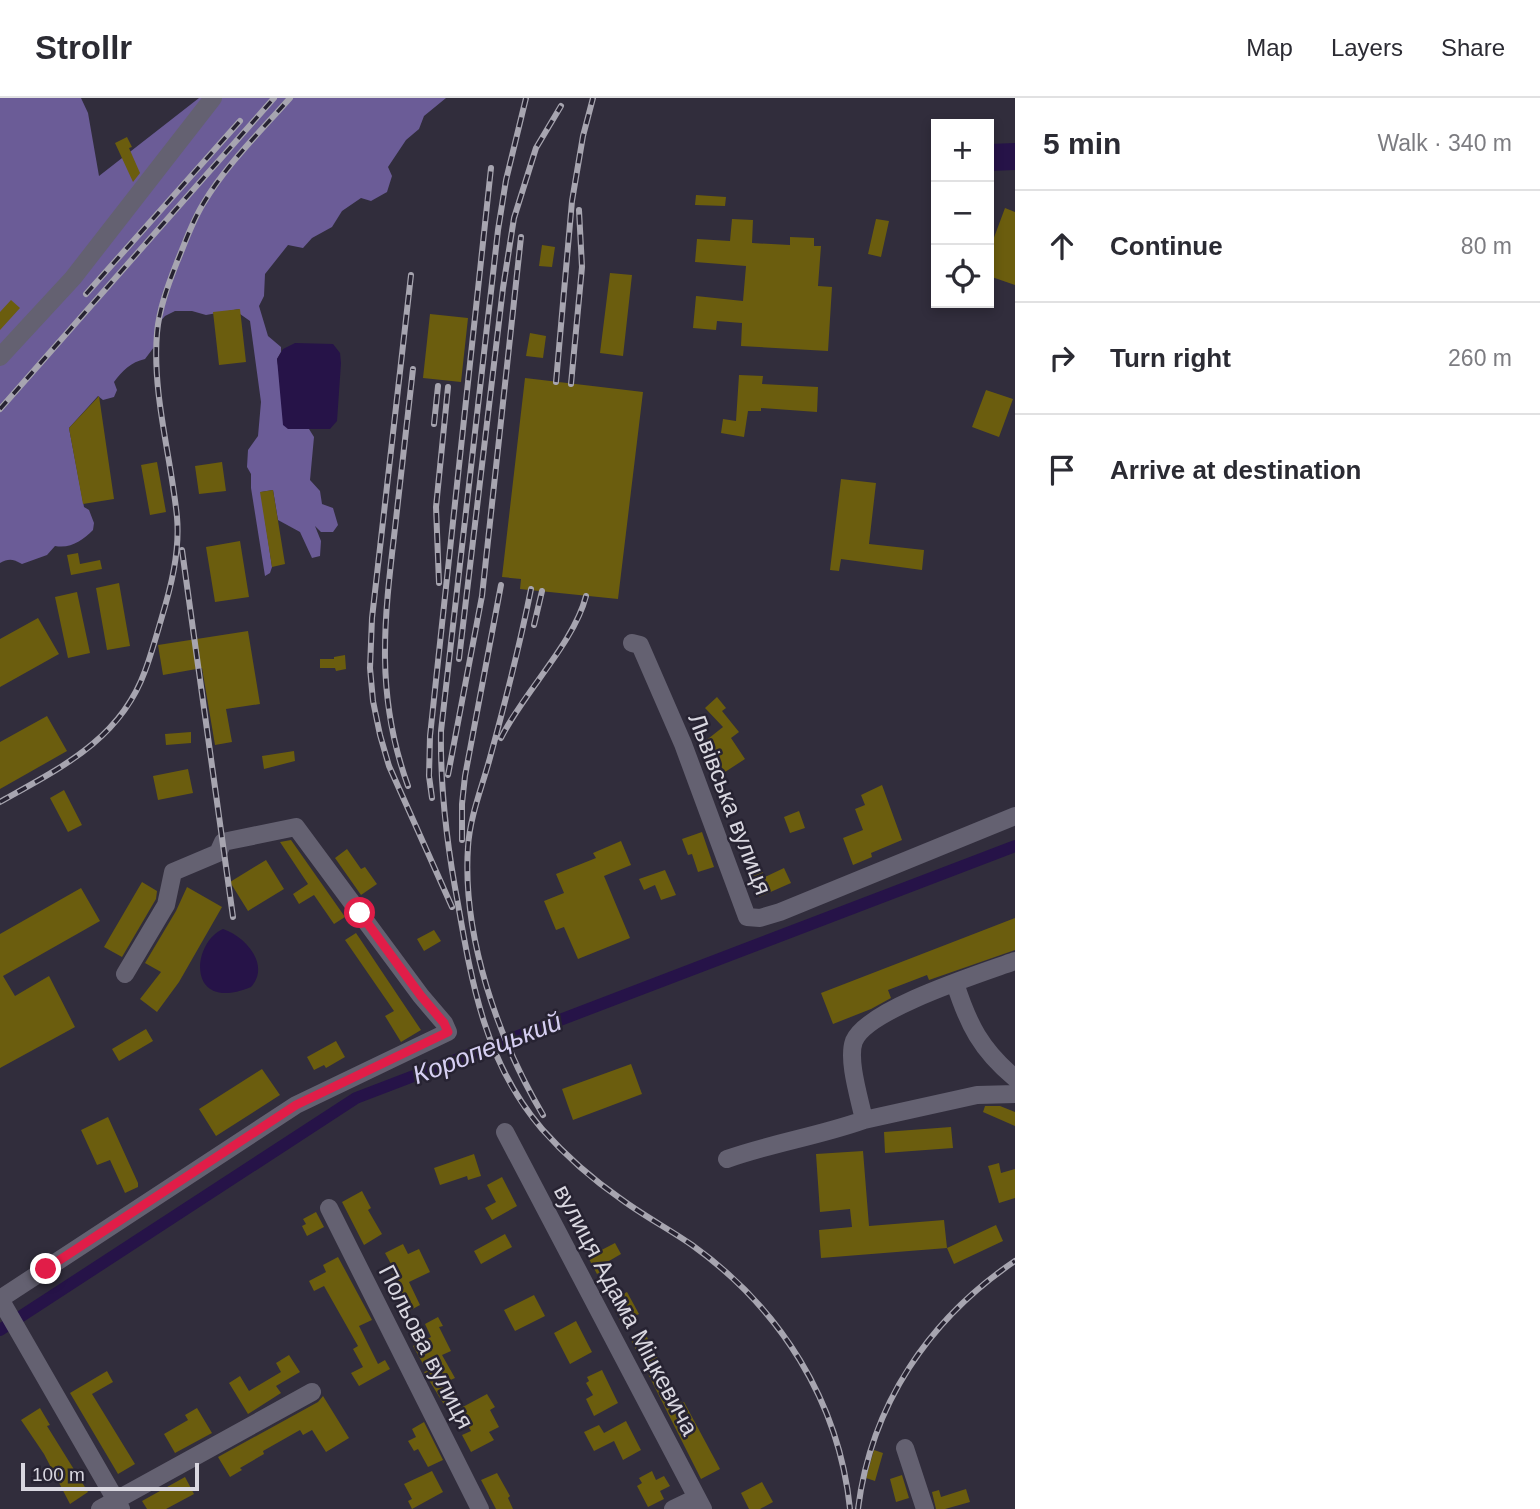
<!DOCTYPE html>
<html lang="en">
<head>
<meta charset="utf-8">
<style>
	:root { --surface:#fff; --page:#f7f7f7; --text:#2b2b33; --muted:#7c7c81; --line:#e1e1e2 }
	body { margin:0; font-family:Arial,sans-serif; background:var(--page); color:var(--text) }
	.controls { position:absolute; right:21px; top:21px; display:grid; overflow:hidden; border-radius:0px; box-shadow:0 4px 10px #0003 }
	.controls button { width:63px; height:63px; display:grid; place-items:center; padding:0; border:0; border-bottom:2px solid var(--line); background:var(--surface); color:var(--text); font:35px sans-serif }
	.scale { position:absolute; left:21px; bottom:18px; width:178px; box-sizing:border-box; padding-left:7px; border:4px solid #d9d7e0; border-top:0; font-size:19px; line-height:24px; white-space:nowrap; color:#d9d7e0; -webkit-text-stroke:5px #272332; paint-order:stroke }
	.stop { position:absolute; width:21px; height:21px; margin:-16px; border:5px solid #e11d48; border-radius:50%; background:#fff }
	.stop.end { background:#e11d48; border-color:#fff; box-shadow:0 2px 7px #0008 }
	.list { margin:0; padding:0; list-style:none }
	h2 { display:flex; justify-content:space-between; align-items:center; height:91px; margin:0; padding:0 28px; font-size:30px }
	h2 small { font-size:23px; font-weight:400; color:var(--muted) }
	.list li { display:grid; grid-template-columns:46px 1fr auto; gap:21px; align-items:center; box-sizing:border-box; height:112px; padding:0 28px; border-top:2px solid var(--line) }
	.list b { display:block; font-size:26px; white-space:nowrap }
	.list em { font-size:23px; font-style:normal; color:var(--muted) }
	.icon { flex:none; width:38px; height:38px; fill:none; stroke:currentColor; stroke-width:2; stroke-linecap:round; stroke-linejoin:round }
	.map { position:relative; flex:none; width:1015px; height:1411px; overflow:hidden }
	header { display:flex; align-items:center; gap:42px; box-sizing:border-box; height:98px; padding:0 35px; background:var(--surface); border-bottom:2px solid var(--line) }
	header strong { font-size:33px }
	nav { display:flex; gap:38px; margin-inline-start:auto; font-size:24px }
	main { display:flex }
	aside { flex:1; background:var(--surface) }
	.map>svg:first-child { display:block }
	.forest { fill:#6b5c97 }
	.water { fill:#261348 }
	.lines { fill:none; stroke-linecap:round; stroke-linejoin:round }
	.canal { stroke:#261348; stroke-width:12 }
	.building { fill:#6b5d0e }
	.minor { stroke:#646171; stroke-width:18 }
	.rail-casing { stroke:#a7a5b0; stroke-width:6 }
	.rail { stroke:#272332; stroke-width:3.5; stroke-dasharray:10; stroke-linecap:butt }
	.route { stroke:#e11d48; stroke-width:9 }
	.labels { text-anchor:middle; stroke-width:5; stroke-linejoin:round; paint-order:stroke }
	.street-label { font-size:24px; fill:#d9d7e0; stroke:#272332 }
	.water-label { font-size:26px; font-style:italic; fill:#d6cff2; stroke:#272332 }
</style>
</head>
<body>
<header>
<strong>Strollr</strong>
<nav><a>Map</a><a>Layers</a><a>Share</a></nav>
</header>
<main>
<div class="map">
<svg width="1015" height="1411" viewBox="0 0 1015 1411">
	<rect width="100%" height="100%" fill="#312d3c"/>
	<!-- forest -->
	<path class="forest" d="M0 0H81L88 15 99 78 199 0H446L424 18 419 31 406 42 388 69 392 78 387 94 371 103 361 100 342 113 332 129 312 140 303 150 288 147 265 176 264 198 259 208 268 238 281 249V254L277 261 288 331H309L314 339 310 382 320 393 322 406 333 410 338 427 333 434H321L315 428 321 443 320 458 312 460 300 434 278 422 273 392 261 394 272 469 270 475 265 478 251 390V376L247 369 248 352 258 338 261 304 250 223 240 216 239 211 206 217 192 213H175L165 218 157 227 154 249 145 261C131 264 122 273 114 284L117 292 114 299 103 302 98 298 69 330 84 409 89 412 94 425 93 432C83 442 71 451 55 448L47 457 22 466C13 461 9 460 0 465Z"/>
	<!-- water -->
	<path class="water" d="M1015 45V72L989 73V46Z
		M295 245 333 246 340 255 341 265 337 323 330 331H288L283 327 277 261 283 251Z
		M223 831C245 838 271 867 251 889 186 916 191 845 223 831Z"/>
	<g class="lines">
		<!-- canal -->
		<path class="canal" d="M0 1232 356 1000 1015 748"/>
	</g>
	<!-- building -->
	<path class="building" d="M127 39 132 49 129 50 140 75 133 84 115 45Z
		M696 97 726 99 725 108 695 107Z
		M1005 110 1015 114V187L989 178V153Z
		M732 121 753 122 752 145 790 147V139L814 140V148H821L818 188 832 189 828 253 741 248 742 225 717 223 716 232 693 230 696 198 743 203 746 168 695 164 697 141 730 143Z
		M876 121 889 123 881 159 868 156Z
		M542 147 555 149 552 169 539 168Z
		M610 175 632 177 623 258 600 255Z
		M11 202 20 210 0 232V214Z
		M240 211 246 264 219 267 213 214Z
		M430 216 468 220 461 284 423 280Z
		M530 235 546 238 543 260 526 258Z
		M739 277 763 278 762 286 818 289 817 314 761 310V313H748L744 339 721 335 723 321 736 323Z
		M525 280 643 294 618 501 520 491 521 481 502 479Z
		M986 292 1013 301 999 339 972 329Z
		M99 298 114 401 83 406 69 330Z
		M157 364 166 414 150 417 141 367Z
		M222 364 226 393 199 396 195 368Z
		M841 381 876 385 869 446 924 452 922 472 841 461 839 473 830 472Z
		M273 392 285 466 272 469 260 394Z
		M240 443 249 499 215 504 206 449Z
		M78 455 80 466 100 462 102 471 71 477 67 457Z
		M119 485 130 548 107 552 96 490Z
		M77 494 90 555 68 560 55 499Z
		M38 520 59 556 0 589V541Z
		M248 533 260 606 226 611 232 644 215 647 202 570 163 577 158 547Z
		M345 557 346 571 336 573 335 570H320V561H334V559Z
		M717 599 726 610 722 613 739 634 731 640 745 661 725 674 704 644 723 629 705 610Z
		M47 618 67 653 0 691V644Z
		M191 634V645L166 647 165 636Z
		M294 653 295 663 264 671 262 658Z
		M188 671 193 695 158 702 153 678Z
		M882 687 902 742 871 755 872 759 853 767 843 740 863 732 855 711 865 707 861 697Z
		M64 692 82 727 68 734 50 700Z
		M799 713 805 730 790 735 784 719Z
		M702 734 714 769 698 774 692 756 688 757 682 741Z
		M291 742 345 819 334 826 314 797 299 806 293 796 308 786 280 744Z
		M621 743 631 767 604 778 630 840 578 861 564 829 556 832 544 803 564 795 556 776 596 760 593 755Z
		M347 751 361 771 365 769 377 786 361 797 335 760Z
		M266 762 284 791 248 813 230 784Z
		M784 770 791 785 759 799 750 778 762 773 765 779Z
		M665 772 676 797 661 802 655 787 644 792 639 781Z
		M142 784 157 793 156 801 122 859 104 849Z
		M187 789 222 809 179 884 157 914 140 901 161 874 145 865 176 813Z
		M81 790 100 823 3 878 15 898 49 878 75 929 0 970V836Z
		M1015 820V852L929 882 927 877 888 892 891 900 871 911 833 926 821 895Z
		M434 832 441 843 424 853 417 841Z
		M356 835 421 932 401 944 385 918 394 913 345 842Z
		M146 931 153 943 119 963 112 951Z
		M336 943 345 959 326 970 324 967 314 972 307 959Z
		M631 966 642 996 573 1022 562 991Z
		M262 971 280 997 216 1038 199 1011Z
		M985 1008H1000L1015 1014V1028L983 1014Z
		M108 1019 138 1085V1089L125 1095 110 1062 97 1067 81 1032Z
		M951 1029 953 1050 885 1055 884 1034Z
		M863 1053 869 1128 944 1122 947 1150 821 1160 819 1132 852 1129 850 1111 820 1114 816 1056Z
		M474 1056 481 1078 468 1082 467 1078 440 1087 434 1070Z
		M999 1065 1001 1075 1015 1071V1100L999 1105 988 1068Z
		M502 1079 517 1108 492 1122 485 1110 496 1104 487 1087Z
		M362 1093 371 1110 368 1112 382 1136 364 1147 342 1104Z
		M316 1114 324 1129 307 1138 302 1128 306 1126 303 1121Z
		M996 1127 1003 1143 954 1166 947 1150Z
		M505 1136 512 1149 481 1166 474 1153Z
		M615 1145 621 1156 609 1163 612 1168 597 1176 588 1159Z
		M403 1146 408 1156 419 1151 430 1174 409 1184 420 1207 407 1214 402 1206 405 1205 391 1177 396 1175 385 1155Z
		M338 1159 372 1222 359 1228 378 1266 385 1262 390 1271 359 1288 351 1275 363 1269 353 1251 358 1248 324 1188 314 1193 309 1183 326 1174 323 1167Z
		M627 1194 639 1216 626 1222 624 1219 620 1222 612 1207 616 1204 614 1201Z
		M534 1197 545 1218 515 1233 504 1212Z
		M438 1219 443 1228 439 1229 451 1253 442 1257 455 1280 448 1283 461 1307 448 1313 424 1274 427 1273 413 1248 431 1239 425 1226Z
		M576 1223 592 1254 570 1266 554 1235Z
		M645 1235 668 1281 682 1305 684 1304 720 1371 701 1381 631 1242Z
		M289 1257 300 1274 276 1288 281 1295 248 1316 229 1285 240 1278 249 1293 281 1274 276 1265Z
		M602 1272 618 1305 594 1318 586 1301 593 1297 586 1285 589 1283 587 1279Z
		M107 1273 113 1284 92 1296 135 1366 118 1376 70 1295Z
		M487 1296 495 1309 490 1312 499 1329 489 1334 494 1342 471 1354 462 1337 471 1333 459 1311Z
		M323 1298 349 1340 326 1354 312 1332 303 1337 300 1332 263 1353 264 1356 240 1370 242 1372 230 1379 218 1359 318 1304Z
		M40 1310 50 1327 47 1328 88 1394 70 1406 44 1356 21 1322Z
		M197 1310 212 1335 175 1355 164 1336 188 1322 185 1317Z
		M626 1323 641 1352 623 1362 614 1343 594 1353 584 1334 599 1327 604 1335Z
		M424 1324 443 1362 428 1369 418 1351 414 1353 408 1343 416 1339 412 1331Z
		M874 1352 883 1355 875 1383 866 1380Z
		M432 1373 443 1394 412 1411 408 1403 412 1401 404 1386Z
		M652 1373 656 1382 664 1378 670 1388 660 1393 664 1401 648 1409 637 1388 642 1385 639 1380Z
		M497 1375 510 1398 508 1400 513 1411H496L481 1382Z
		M902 1377 909 1400 896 1404 890 1381Z
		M185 1379 194 1396 166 1411H147L142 1403Z
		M762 1384 773 1404 760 1411H749L741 1395Z
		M966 1391 970 1404 945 1411H936L932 1394 939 1392 941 1399Z"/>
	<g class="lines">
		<!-- minor -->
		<path class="minor" d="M0 259 73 180 213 0
			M632 545 640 547 683 646 747 819 760 820 780 814 1015 718
			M1015 863C982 875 867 911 854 943 847 962 860 1002 864 1022L977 997 1015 996
			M955 885C968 926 981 952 1015 980
			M505 1034 703 1411
			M727 1061C772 1045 819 1038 864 1022
			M329 1110 480 1411
			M0 1201 296 1007 448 934 444 925 421 898 296 729 223 744 218 755 173 774 166 807 125 876
			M0 1201 121 1411
			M905 1350 925 1411
			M100 1411 312 1294
			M673 1411 696 1400"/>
		<!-- rail casing -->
		<g class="rail-casing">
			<path id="rail" d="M526 0 506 82 498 132 441 633C440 692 447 748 458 806 472 887 486 966 542 1031 565 1057 592 1081 621 1101 644 1118 669 1131 692 1147 780 1210 839 1303 850 1411
				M411 177 372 520 370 570 373 603 380 637 389 668 452 809
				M86 196 240 23
				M556 284 572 103 583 38 593 0
				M571 286 582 169 579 112
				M0 311 274 0
				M434 326 438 288
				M182 452 233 819
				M439 485 436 409 448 289
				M531 491C520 546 506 601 491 656 483 687 470 717 468 749 462 838 498 941 543 1017
				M534 527 542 493
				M459 561 503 190 514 120 536 50 561 8
				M501 640C523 595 574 545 586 498
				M448 677 482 498 521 139
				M408 688C375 597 384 523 395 430 401 377 407 324 413 271
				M432 700 429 678 430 638 491 70
				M0 704C60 670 120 642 145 573 151 557 156 539 161 522 171 489 180 454 177 419 171 358 152 296 157 235 159 211 168 187 177 164 185 145 192 124 203 106 226 67 260 34 290 0
				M462 742V706L465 678 501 487
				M858 1411C871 1307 929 1221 1015 1163"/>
		</g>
		<!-- rail -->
		<use href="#rail" class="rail"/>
	</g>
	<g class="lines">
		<!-- route -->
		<path class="route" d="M46 1171 296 1007 448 934 444 925 421 898 360 815"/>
	</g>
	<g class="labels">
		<!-- street labels -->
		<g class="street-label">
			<text transform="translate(730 706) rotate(69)" y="8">Львівська вулиця</text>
			<text transform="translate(626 1212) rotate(62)" y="8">вулиця Адама Міцкевича</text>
			<text transform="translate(426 1249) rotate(63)" y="8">Польова вулиця</text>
		</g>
		<!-- water labels -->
		<g class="water-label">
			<text transform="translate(487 950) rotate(-21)" y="9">Коропецький</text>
		</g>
	</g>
</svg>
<div class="controls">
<button>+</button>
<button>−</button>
<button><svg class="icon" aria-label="locate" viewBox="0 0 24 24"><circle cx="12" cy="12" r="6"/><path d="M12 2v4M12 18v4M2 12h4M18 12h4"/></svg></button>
</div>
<div class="scale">100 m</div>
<div class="stop" style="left:360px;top:815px"></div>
<div class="stop end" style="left:46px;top:1171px"></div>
</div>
<aside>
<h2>5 min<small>Walk · 340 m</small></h2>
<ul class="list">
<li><svg class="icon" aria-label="ahead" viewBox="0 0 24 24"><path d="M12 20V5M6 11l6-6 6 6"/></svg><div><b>Continue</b></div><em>80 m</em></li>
<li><svg class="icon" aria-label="right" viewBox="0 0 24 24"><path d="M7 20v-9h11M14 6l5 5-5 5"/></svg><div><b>Turn right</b></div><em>260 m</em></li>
<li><svg class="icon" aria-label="arrive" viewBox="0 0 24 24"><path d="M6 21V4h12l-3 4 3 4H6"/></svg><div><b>Arrive at destination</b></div></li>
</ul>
</aside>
</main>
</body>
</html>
